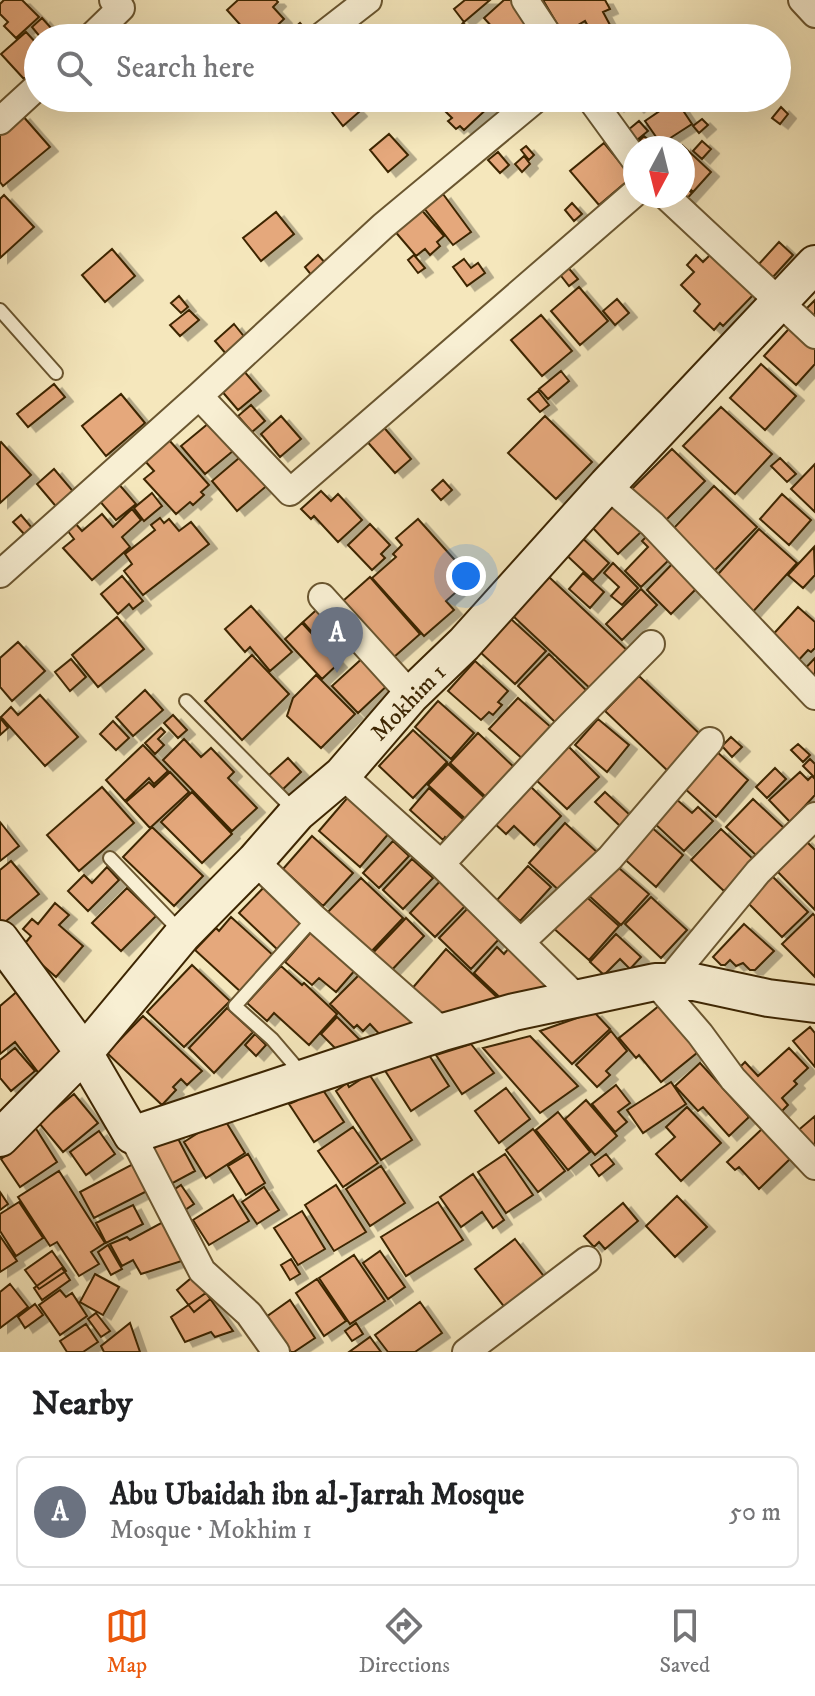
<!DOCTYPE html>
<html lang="en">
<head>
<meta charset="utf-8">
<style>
	:root { --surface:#fff; --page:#f6f6f6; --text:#202124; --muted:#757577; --line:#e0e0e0; --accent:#ea580c }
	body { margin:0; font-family:"IM FELL DW Pica",serif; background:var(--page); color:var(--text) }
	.compass { position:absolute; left:623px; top:136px; width:72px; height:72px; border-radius:50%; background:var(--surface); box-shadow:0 8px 32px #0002; rotate:187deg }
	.you { position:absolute; left:466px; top:576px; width:28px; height:28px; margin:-20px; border:6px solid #fff; border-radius:50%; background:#1a73e8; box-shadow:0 0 0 12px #1a73e833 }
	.badge { display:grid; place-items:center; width:52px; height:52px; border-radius:50%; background:var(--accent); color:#fff; font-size:26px; font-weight:700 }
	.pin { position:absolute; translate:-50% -66px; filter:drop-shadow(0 2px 4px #0008) }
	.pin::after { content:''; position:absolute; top:42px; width:28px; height:24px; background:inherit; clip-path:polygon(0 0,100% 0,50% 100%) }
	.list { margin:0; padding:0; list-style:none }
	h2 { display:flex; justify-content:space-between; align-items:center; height:104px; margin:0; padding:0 32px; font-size:34px }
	h2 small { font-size:26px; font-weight:400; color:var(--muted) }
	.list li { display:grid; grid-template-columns:52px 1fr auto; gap:24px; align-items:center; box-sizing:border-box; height:112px; margin:0 16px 16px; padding:0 16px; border:2px solid var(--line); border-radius:12px }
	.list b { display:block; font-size:30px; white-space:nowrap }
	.list p { margin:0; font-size:26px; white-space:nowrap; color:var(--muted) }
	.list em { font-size:26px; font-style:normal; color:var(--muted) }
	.icon { flex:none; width:44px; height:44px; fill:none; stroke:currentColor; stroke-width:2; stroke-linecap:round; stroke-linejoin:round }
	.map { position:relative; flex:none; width:815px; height:1352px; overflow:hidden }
	.search { position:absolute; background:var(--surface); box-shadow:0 8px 32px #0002; left:24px; right:24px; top:24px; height:88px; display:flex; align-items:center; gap:20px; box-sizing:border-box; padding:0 28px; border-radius:44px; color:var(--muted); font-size:30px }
	.sheet { height:232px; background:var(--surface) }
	nav { display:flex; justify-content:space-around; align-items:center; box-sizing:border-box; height:112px; border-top:2px solid var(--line); background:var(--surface); font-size:22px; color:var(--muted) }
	nav a { display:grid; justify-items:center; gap:4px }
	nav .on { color:var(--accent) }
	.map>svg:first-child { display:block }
	.building { fill:#e5a87c; stroke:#3c2502; stroke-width:2; filter:url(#shadow) }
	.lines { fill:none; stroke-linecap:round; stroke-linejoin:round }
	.lane-casing { stroke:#6a5630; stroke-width:16 }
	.street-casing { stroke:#6a5630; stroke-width:30 }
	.secondary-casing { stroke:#3c2502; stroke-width:40 }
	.lane { stroke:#f8efd3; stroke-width:12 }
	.street { stroke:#f8efd3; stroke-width:26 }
	.secondary { stroke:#f8efd3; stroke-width:36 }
	.labels { text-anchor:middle; stroke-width:6; stroke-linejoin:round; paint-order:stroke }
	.street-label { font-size:24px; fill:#3c2502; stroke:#f8efd3 }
</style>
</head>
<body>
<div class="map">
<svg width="815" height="1352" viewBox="0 0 815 1352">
	<defs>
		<filter id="shadow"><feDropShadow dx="8" dy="4.5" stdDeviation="0" flood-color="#0004"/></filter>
	</defs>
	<rect width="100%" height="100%" fill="#f5e7bc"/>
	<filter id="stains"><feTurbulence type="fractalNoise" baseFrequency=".0025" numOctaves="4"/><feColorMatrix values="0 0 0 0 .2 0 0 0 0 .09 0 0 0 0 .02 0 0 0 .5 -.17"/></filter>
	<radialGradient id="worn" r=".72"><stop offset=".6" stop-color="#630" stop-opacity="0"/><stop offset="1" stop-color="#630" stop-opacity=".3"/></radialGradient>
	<!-- building -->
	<path class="building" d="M4 0H22L39 17 16 38 4 26 8 22 0 14V4Z
		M238 0H276L278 2 273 7 284 19 264 38H252L227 10Z
		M465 0H490L464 22 454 9Z
		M504 0H515L535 22 517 38H502L484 18Z
		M543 0H605L610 9 603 12 610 25 593 35 585 21 563 34Z
		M42 18 60 38H41L32 27Z
		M300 23 311 36 283 38Z
		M463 23 481 38H451Z
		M26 32 38 45V67L24 79 1 54Z
		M283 98H299L290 106Z
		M433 98H449L440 106Z
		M455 98H485L491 105 464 130 460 126 456 129 448 121 452 118 443 109Z
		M608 98H647L636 108 626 98 616 107Z
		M347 99 359 112 343 126 332 112Z
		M676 100 692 124 661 144 645 121Z
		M781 107 788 114 780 124 772 118Z
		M22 115 50 147 3 186 0 182V133Z
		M702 119 708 125 699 133 693 126Z
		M639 121 648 131 637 140 628 130Z
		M389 134 408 155 388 172 370 150Z
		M644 136 658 148H637L634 146Z
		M702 141 711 149 702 159 693 151Z
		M604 143 632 177 599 205 570 171Z
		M526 146 534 155 529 160 521 150Z
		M683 146 711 172 693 192 683 182Z
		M498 152 509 165 500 173 488 160Z
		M524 156 530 164 522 172 515 164Z
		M683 185 692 193 684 202 683 196Z
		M443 194 471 232 453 245 424 208Z
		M4 195 34 227 0 258V199Z
		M572 203 582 214 574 221 565 210Z
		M419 207 444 236 437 242 440 246 430 255 425 249 416 256 393 229Z
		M276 212 294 234 261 261 243 238Z
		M779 242 793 255 773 277 759 264Z
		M112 249 135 276 105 302 82 275Z
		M715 250 757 291 723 326 720 323 714 330 694 311 700 304 681 285 694 272 687 265 696 255 703 262Z
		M318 255 327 265 313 277 305 267Z
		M414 255 425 268 418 273 408 260Z
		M464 259 471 268 478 263 485 273 467 286 453 267Z
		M566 265 578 279 569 286 558 272Z
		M579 287 608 321 580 345 551 311Z
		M179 296 188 307 181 313 171 303Z
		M617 299 629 313 615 325 603 311Z
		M815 300V317L806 309Z
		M189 310 199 320 180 336 170 325Z
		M541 315 572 351 542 376 511 340Z
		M797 320 815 337V364L796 385 764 356Z
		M234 324 246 339 227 355 215 341Z
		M761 364 796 396 765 430 730 398Z
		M243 370 261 391 238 410 220 389Z
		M561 371 569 381 548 399 539 389Z
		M54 384 65 397 28 427 17 414Z
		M538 391 549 405 540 412 528 399Z
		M121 394 145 423 106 456 82 426Z
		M251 405 265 421 252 432 238 416Z
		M721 407 772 454 735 494 683 446Z
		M281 416 301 439 280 457 261 434Z
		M545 416 592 462 556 499 508 453Z
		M215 418 239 446 205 474 181 446Z
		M381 424 411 459 395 473 364 438Z
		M169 440 209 485 201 492 204 495 193 505 190 502 176 514 144 479 154 471 145 461Z
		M1 442 31 475 0 503V443Z
		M672 449 705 481 661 525 628 493Z
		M245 453 270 483 237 511 212 481Z
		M780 458 796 474 787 482 771 466Z
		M815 464V512L791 489Z
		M54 469 77 496 59 510 37 484Z
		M443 480 452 490 441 500 432 490Z
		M117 482 136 504 116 520 98 499Z
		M714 486 757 527 714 571 672 530Z
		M321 491 331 501 338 494 362 520 338 542 314 516 311 519 301 509Z
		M152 493 162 506 144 521 134 508Z
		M782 494 811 520 789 545 760 519Z
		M617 501 644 529 618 554 591 526Z
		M132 509 141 520 122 537 130 547 92 580 63 548 74 539 67 530 75 523 82 531 102 514 113 527Z
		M21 515 32 528 25 535 13 522Z
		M160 518 164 523 169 519 179 531 191 522 209 544 143 595 124 571 132 564 125 554 155 530 151 525Z
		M418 519 462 568 454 575 463 586 446 601 454 610 424 636 372 578 396 557 393 554 402 545 396 538Z
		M370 524 390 545 381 554 385 558 372 570 348 545Z
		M759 529 797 563 749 616 711 582Z
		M577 533 609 563 593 580 561 550Z
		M650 533 673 556 641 587 625 571 648 547 642 541Z
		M814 547 815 575 803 588 788 575Z
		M676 560 701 584 671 614 647 590Z
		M613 563 638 588 622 605 611 596 619 587 604 573Z
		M583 573 604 592 590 608 569 589Z
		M122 576 143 601 133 609 129 604 118 614 101 594Z
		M370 577 420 634 385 665 335 608Z
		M549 577 631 654 595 693 513 616Z
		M641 589 657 605 622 640 606 624Z
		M323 604 354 637 333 656 303 622Z
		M251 606 292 652 270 671 250 647 245 652 225 629Z
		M798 607 815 622V648L811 652 808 650 795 664 768 640Z
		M117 617 144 649 98 687 72 655Z
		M511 619 546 651 515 684 480 652Z
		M302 623 339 663 322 679 285 639Z
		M18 642 45 671 12 701 0 687V658Z
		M367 654 392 681 358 713 332 686Z
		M549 654 589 693 558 725 518 686Z
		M252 655 289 694 242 740 205 701Z
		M815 658V690L799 675Z
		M71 659 86 677 70 691 55 672Z
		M475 661 508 691 498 702 502 705 493 715 489 712 481 720 448 691Z
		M316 675 355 714 321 748 287 716 293 698Z
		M639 676 703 737 669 772 605 711Z
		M145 690 163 710 133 736 116 717Z
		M40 695 78 737 45 766 1 717 11 707 18 715Z
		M518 698 553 729 525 761 489 729Z
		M438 701 474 733 451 759 415 727Z
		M173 715 187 730 178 738 164 723Z
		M0 718 8 728 0 735Z
		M598 719 629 745 607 772 575 745Z
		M113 721 129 738 116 750 100 734Z
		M161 728 165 732 158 739 164 745 155 754 145 743Z
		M413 730 447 762 413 798 379 766Z
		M478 733 517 770 489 800 450 763Z
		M731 737 742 747 732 757 722 746Z
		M184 739 201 757 211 748 234 772 228 778 257 808 232 831 163 760Z
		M798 744 810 755 803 762 791 750Z
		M143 745 168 771 154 784 149 778 125 801 106 780Z
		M568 746 599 777 567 809 535 779Z
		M716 751 748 780 716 817 683 787Z
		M288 758 301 772 281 791 267 777Z
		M810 759 815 764V778L803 766Z
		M448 764 488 801 469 822 428 785Z
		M775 768 786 779 767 798 756 787Z
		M170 772 189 792 150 828 126 802 149 782 154 787Z
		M800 772 808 780 812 776 815 779V795L790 822 769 800Z
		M530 786 561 816 534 845 514 826 506 834 494 823Z
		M102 787 134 823 79 871 47 835Z
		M429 788 467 823 450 842 445 837 443 840 410 810Z
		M192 792 232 834 202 863 161 822Z
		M605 792 631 816 621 827 595 802Z
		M349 796 390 832 360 867 319 831Z
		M675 798 692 813 698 807 713 821 684 851 653 822Z
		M753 799 785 829 758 857 726 827Z
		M0 822 19 846 0 861Z
		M565 823 598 853 562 893 529 863Z
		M649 825 683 855 656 887 621 856Z
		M152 827 203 876 174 906 123 857Z
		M721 829 754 860 724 891 691 860Z
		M312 836 353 873 323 906 283 869Z
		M804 839 815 850V910L774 868Z
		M393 841 409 856 379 888 363 873Z
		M412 859 433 878 403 909 383 890Z
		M11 861 39 894 0 926V870Z
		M612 862 649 894 621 925 585 892Z
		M528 866 551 887 520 921 497 900Z
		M107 867 119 880 88 911 68 891 84 875 92 883Z
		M770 874 808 912 782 937 744 899Z
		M361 878 403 918 368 955 325 915Z
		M443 878 468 903 435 937 410 913Z
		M269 882 308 920 279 951 239 913Z
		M127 888 156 916 121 951 92 923Z
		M581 892 619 926 589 960 551 926Z
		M651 897 687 930 661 958 625 924Z
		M55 903 69 915 59 925 83 946 56 977 22 947 31 936 23 929 32 919 38 924Z
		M469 907 501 937 471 969 439 938Z
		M813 914 815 916V977L782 944Z
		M231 917 275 957 242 993 195 950 216 928 219 931Z
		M406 918 424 936 388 974 369 957Z
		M744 924 774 951 755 970H750L743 963 736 966 730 960 725 965H721L713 957Z
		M312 931 356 969 336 992 319 978 312 985 285 962Z
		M616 934 641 957 630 969 620 959 604 975 590 962Z
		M497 947 504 954 509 948 547 981 546 994 509 1006 474 973Z
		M446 949 501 1001 448 1019 433 1005 430 1008 410 991Z
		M192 965 230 1001 184 1047 147 1012Z
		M281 966 302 985 304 983 337 1014 309 1045 274 1013 267 1021 247 1003Z
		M363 971 419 1024 383 1038 370 1024 363 1031 357 1025 354 1028 330 1004Z
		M26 984 71 1048 41 1076 15 1042 0 1054V1006Z
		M665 1001 703 1048 661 1082 639 1055 636 1058 619 1038Z
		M227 1008 253 1032 214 1073 189 1048Z
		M594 1012 610 1029 572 1064 540 1031Z
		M143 1016 202 1071 187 1085 181 1079 173 1087 176 1090 162 1105 107 1053Z
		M337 1017 361 1041 345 1058 321 1034Z
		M810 1027 815 1033V1067L793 1041Z
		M611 1031 627 1051 606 1071 610 1075 597 1087 576 1065Z
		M255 1034 266 1045 256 1056 245 1045Z
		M530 1036 578 1086 540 1113 483 1048Z
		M471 1044 494 1073 462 1094 436 1055Z
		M15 1048 35 1071 11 1091 0 1078V1060Z
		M789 1048 808 1068 794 1081 797 1084 782 1098 788 1105 779 1114 737 1070 745 1062 758 1076Z
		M429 1055 449 1086 411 1111 384 1069Z
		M700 1063 749 1117 729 1136 703 1107 698 1111 675 1086Z
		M369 1074 412 1140 381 1160 336 1091 347 1083 349 1087Z
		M671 1082 686 1104 643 1133 627 1110Z
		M616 1085 630 1103 618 1112 627 1122 615 1132 592 1104Z
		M321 1087 344 1122 314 1142 289 1104 296 1101 292 1095Z
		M506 1088 530 1119 499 1143 475 1111Z
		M74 1094 98 1123 63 1152 39 1123Z
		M586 1100 617 1136 595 1155 565 1119Z
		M687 1107 721 1143 681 1181 656 1154 675 1137 666 1127Z
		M558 1112 590 1152 568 1170 536 1130Z
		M815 1116V1156L795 1133Z
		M223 1117 245 1153 206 1178 184 1142Z
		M33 1124 57 1162 20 1187 1 1159 10 1152Z
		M353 1127 378 1163 343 1187 318 1151Z
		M763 1128 791 1158 759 1189 739 1167 735 1170 727 1162Z
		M533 1129 565 1171 538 1192 506 1150Z
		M99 1131 115 1154 86 1175 70 1152Z
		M174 1131 195 1171 169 1185 148 1144Z
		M248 1154 265 1183 246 1195 228 1166Z
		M505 1154 533 1195 506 1213 478 1172Z
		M606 1154 614 1164 599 1176 591 1165Z
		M133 1164 147 1191 94 1218 80 1192Z
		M381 1166 405 1203 370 1226 346 1189Z
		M59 1171 105 1243 91 1252 99 1264 79 1276 57 1242 50 1246 18 1197Z
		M473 1174 504 1220 493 1228 482 1212 461 1227 440 1197Z
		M181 1185 194 1204 182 1212 169 1193Z
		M336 1185 366 1232 334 1251 305 1205Z
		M264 1187 279 1210 257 1224 242 1202Z
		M0 1192 8 1204 0 1210Z
		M233 1195 249 1221 209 1245 193 1220Z
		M677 1196 707 1227 675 1257 646 1226Z
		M19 1202 43 1238 16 1256 0 1231V1214Z
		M438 1202 463 1240 406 1276 381 1237Z
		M623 1203 638 1221 605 1249 599 1242 594 1247 584 1236Z
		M133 1205 143 1224 106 1243 96 1223Z
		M302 1211 325 1249 298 1265 274 1228Z
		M163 1222 188 1259 141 1274 133 1260 122 1266 110 1244 127 1237 130 1240Z
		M0 1236 17 1261 0 1272Z
		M515 1239 546 1279 506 1309 475 1269Z
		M108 1245 122 1269 111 1275 98 1252Z
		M52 1251 66 1271 39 1289 25 1270Z
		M380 1251 405 1287 388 1299 363 1263Z
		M354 1255 385 1301 350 1324 319 1278Z
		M291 1259 300 1274 290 1280 281 1265Z
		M62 1268 70 1280 42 1300 34 1288Z
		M95 1274 119 1287 103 1315 80 1302Z
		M196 1274 214 1296 194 1312 177 1290Z
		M317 1279 346 1321 324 1336 296 1293Z
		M10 1284 28 1307 0 1328V1292Z
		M60 1290 66 1297 72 1293 87 1316 60 1335 39 1305Z
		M206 1293 233 1331 215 1337 211 1332 185 1342 171 1317Z
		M290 1300 315 1338 294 1352H291L266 1317Z
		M420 1302 442 1333 415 1352H388L375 1335Z
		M35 1304 43 1315 25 1328 18 1317Z
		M96 1313 110 1331 101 1337 88 1319Z
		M130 1323 140 1352H104L101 1346Z
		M356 1323 363 1334 352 1341 345 1331Z
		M86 1324 98 1342 83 1352H67L60 1341Z
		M370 1337 381 1352H349Z"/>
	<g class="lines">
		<!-- lane casing -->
		<g class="lane-casing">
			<path id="lane" d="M0 310 56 373
				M186 701 295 811
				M110 858 181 932
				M302 1074 272 1039 235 1006 314 918"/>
		</g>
		<!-- street casing -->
		<g class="street-casing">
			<path id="street" d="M525 0 550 38
				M802 0 815 14
				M90 38 121 8 113 0
				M319 38 368 0
				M590 98 635 160
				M0 121 38 86
				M666 196 815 335
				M199 396 290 492 635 193
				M607 485 652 524 815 696
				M0 574 199 396 383 226 537 98
				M322 597 411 695
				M342 775 441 864 577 998
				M255 861 314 918 443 1032
				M441 864 561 735 651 644
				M522 941 610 858 710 741
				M668 981 758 872 815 816
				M655 982 700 1034 733 1079 815 1166
				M132 1135 202 1271 249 1314 276 1352
				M466 1352 587 1260"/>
		</g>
		<!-- secondary casing -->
		<g class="secondary-casing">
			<path id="secondary" d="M0 939 84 1053 132 1135 443 1032 514 1012 655 982H694L768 998 815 1004
				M0 1138 84 1053 183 934 255 861 297 813 342 775 411 695 464 644 607 485 815 264"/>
		</g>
		<!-- lane -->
		<use href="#lane" class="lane"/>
		<!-- street -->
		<use href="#street" class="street"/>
		<!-- secondary -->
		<use href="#secondary" class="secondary"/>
	</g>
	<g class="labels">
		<!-- street labels -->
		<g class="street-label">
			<text transform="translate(408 702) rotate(-46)" y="8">Mokhim 1</text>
		</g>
	</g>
	<rect width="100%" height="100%" filter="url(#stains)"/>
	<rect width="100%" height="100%" fill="url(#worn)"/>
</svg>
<svg class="compass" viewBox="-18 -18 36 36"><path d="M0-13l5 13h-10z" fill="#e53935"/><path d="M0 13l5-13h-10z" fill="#757577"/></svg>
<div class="you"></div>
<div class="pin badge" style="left:337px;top:673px;background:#6b7280">A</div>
<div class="search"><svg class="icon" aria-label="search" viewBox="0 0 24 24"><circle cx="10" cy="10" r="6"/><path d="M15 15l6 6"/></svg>Search here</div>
</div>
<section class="sheet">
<h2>Nearby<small></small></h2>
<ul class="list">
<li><span class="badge" style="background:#6b7280">A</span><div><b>Abu Ubaidah ibn al-Jarrah Mosque</b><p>Mosque · Mokhim 1</p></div><em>50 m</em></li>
</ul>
</section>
<nav>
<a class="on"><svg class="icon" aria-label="map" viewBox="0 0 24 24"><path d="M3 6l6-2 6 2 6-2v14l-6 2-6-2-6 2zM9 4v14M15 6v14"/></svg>Map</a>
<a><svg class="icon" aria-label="directions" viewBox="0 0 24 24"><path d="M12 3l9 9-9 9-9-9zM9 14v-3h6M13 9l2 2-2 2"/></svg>Directions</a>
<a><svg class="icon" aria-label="saved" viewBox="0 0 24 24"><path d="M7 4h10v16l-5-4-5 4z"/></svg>Saved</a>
</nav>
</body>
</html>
